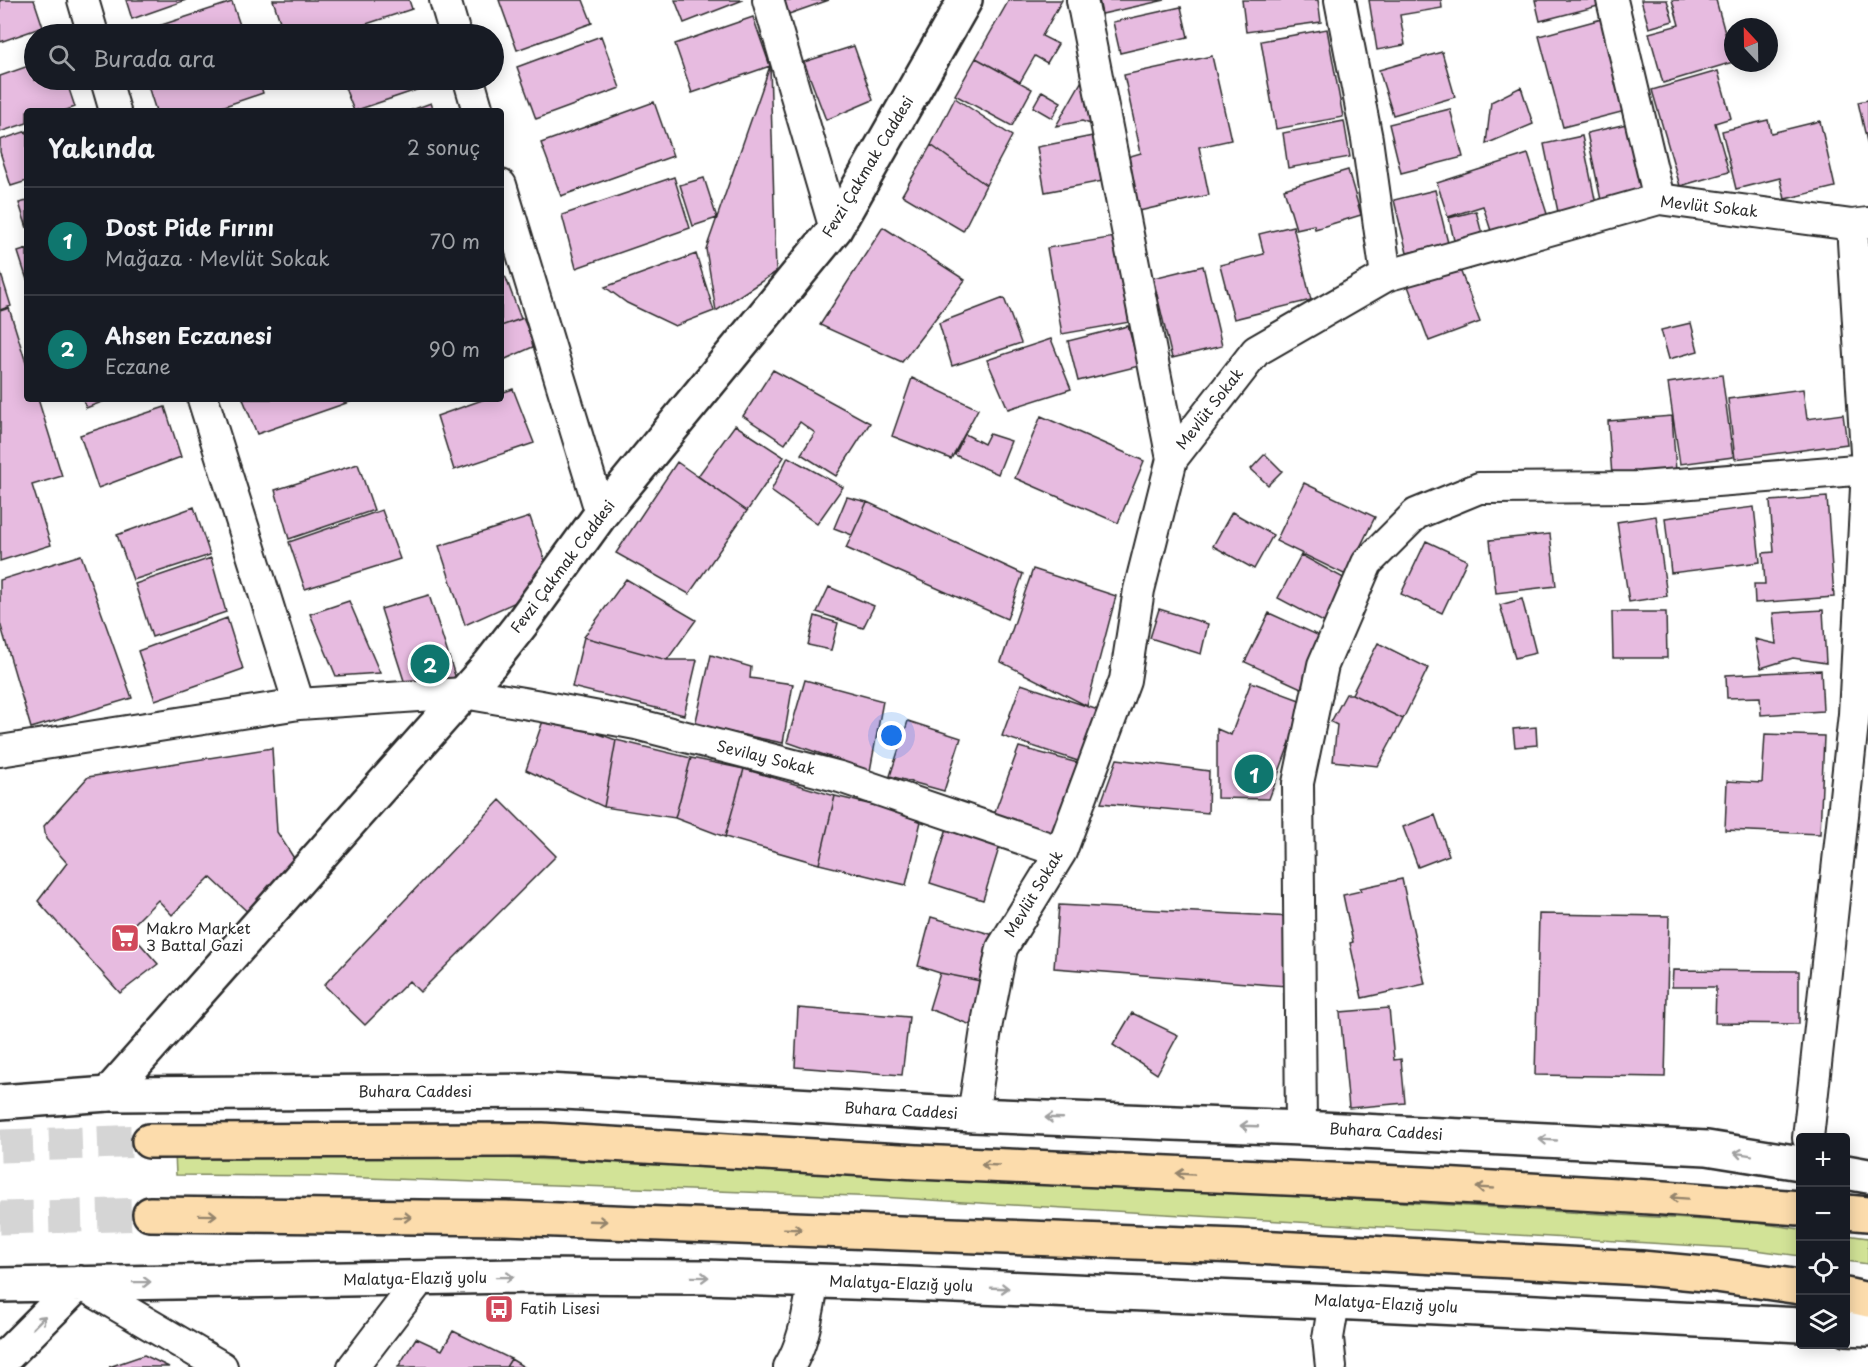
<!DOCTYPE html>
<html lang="tr">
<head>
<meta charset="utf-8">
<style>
	:root { --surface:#171b24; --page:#242831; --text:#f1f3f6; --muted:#9ea1a6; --line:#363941; --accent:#0f766e }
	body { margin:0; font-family:"Playpen Sans",sans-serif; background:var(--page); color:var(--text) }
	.controls { position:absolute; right:18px; bottom:18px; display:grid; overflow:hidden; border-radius:6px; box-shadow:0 3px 15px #0003 }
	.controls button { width:54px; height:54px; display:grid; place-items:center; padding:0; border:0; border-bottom:2px solid var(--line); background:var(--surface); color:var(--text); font:30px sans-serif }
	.compass { position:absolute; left:1724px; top:18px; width:54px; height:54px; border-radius:50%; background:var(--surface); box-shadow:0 3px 15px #0003; rotate:338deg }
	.you { position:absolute; left:892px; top:736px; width:21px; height:21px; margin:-15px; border:4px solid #fff; border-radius:50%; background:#1a73e8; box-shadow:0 0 0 9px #1a73e833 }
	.badge { display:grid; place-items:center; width:39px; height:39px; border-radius:50%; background:var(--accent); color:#fff; font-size:20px; font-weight:700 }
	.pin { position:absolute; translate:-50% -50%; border:3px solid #fff; box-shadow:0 2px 6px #0006 }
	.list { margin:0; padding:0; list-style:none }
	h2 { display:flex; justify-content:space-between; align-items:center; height:78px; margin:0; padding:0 24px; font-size:26px }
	h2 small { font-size:20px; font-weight:400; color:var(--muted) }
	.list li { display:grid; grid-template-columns:39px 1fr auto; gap:18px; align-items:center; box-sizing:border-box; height:108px; padding:0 24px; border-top:2px solid var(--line) }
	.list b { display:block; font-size:22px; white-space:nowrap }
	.list p { margin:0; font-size:20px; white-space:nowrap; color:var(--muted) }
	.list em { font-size:20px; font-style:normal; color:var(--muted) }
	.icon { flex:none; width:33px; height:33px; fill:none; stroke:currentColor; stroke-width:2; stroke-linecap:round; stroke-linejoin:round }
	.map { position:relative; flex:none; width:1868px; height:1367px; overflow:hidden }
	.search { position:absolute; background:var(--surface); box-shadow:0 3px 15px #0003; left:24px; top:24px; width:480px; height:66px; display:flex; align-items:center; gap:15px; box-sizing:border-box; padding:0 21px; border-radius:33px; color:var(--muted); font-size:22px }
	.panel { position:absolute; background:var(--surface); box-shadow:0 3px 15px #0003; left:24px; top:108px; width:480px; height:294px; border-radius:6px }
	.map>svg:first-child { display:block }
	.green { fill:#d2e397; stroke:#7e8761; stroke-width:1.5 }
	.building { fill:#e7bbe0; stroke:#2b2b2b; stroke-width:1.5 }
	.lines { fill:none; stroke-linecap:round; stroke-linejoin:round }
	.trunk-tunnel { stroke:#d5d5d5; stroke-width:33; stroke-dasharray:33 16; stroke-linecap:butt }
	.minor-casing { stroke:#2b2b2b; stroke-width:34 }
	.tertiary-casing { stroke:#2b2b2b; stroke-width:38 }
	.secondary-casing { stroke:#2b2b2b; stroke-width:38 }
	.trunk-casing { stroke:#2b2b2b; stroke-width:38 }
	.minor { stroke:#fff; stroke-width:30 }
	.tertiary { stroke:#fff; stroke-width:33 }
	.secondary { stroke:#fff; stroke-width:33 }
	.trunk { stroke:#fcdcac; stroke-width:33 }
	.oneway { stroke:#a0a0a0 }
	.oneway2 { stroke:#94846c }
	.labels { text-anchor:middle; stroke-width:4.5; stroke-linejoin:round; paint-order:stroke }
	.street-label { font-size:15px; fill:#2b2b2b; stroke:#fff }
	.poi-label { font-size:15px; fill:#2b2b2b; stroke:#fff; text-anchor:start }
</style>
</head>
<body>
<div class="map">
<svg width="1868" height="1367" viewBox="0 0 1868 1367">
	<rect width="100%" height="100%" fill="#fff"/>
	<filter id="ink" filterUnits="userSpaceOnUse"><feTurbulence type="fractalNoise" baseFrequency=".0167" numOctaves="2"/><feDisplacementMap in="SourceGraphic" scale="12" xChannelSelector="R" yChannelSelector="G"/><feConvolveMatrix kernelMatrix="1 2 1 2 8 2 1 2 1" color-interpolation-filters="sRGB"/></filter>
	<g filter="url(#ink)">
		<!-- green -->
		<path class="green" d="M175 1152 393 1154 887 1172 1757 1223 1800 1229V1256L1749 1249 881 1197 313 1176 176 1175Z
			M1846 1235 1868 1238V1264L1846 1261Z"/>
		<!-- building -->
		<path class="building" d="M0 0H34L43 27 0 42Z
			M126 0H186L132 19Z
			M273 0H409L412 9 336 34H284Z
			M499 0H583L592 23 517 50Z
			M675 0H743L684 23Z
			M784 0H829L789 14Z
			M1009 0H1062L1042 36 1058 44 1047 63 1035 56 1020 82 976 58Z
			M1099 0H1165L1102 14Z
			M1242 0H1318L1321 22 1246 32Z
			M1369 0H1441L1442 8 1400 15 1405 45 1377 50Z
			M1535 0H1605L1606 4 1540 21Z
			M1641 0H1667L1673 21 1649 28Z
			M1672 0H1716L1733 62 1663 83 1649 33 1679 25Z
			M232 2 243 34H134Z
			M1181 7 1188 37 1120 53 1113 22Z
			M753 17 770 66 692 93 675 44Z
			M1609 17 1633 109 1563 127 1539 36Z
			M1327 29 1343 117 1276 129 1261 41Z
			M601 36 620 88 536 119 517 67Z
			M854 46 873 100 826 120 804 62Z
			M1442 52 1455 97 1393 115 1379 70Z
			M1212 56 1231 140 1199 147 1209 195 1139 211 1127 157 1141 153 1124 75Z
			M976 58 1032 89 1012 126 955 95Z
			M34 64V80H66L75 107 64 111H27V123L0 132V76Z
			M770 66 776 272 716 311 706 249Z
			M1718 71 1731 118 1715 123 1729 172 1680 186 1652 90Z
			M1084 77 1096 126 1082 121 1056 126Z
			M146 80H259L263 93 210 111H156Z
			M342 80H432L434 84 354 111Z
			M1521 87 1533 124 1486 144 1491 102Z
			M1042 91 1061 102 1052 118 1033 107Z
			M955 98 1012 136 986 185 931 145Z
			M1868 100V146L1858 102Z
			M654 102 673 156 561 196 541 143Z
			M431 103 434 111H409Z
			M1450 109 1463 157 1401 173 1389 124Z
			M1768 120 1771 133 1820 121 1835 187 1785 199 1780 178 1736 189 1722 131Z
			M1344 121 1350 157 1288 168 1283 133Z
			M1631 123 1647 195 1602 205 1587 133Z
			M27 131V181L11 186 0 152V140Z
			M1098 135 1108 180 1045 192 1037 147Z
			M1582 136 1596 204 1558 212 1544 144Z
			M931 145 986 185 963 231 902 195Z
			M1528 154 1548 217 1492 234 1483 206 1448 217 1437 183Z
			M1348 170 1361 215 1315 229 1314 225 1296 229 1284 189Z
			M674 177 690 228 576 268 562 215Z
			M704 178 717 218 693 226 680 185Z
			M1435 190 1448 243 1407 253 1394 200Z
			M27 201V228L19 203Z
			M1476 211 1483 238 1455 245 1449 218Z
			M1293 226 1311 300 1234 319 1220 265 1264 254 1259 234Z
			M883 227 965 280 902 362 820 325Z
			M1115 237 1130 322 1062 334 1047 248Z
			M27 249V280L18 252Z
			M696 254 714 311 675 326 627 303 605 287Z
			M1203 266 1222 346 1172 358 1153 278Z
			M1459 267 1480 322 1429 341 1408 286Z
			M0 271 11 306 0 310Z
			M501 274 506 278 521 319 501 326Z
			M1004 298 1021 343 952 366 939 323Z
			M9 308 27 366V399H38L62 476 32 485 51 545 0 561V311Z
			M523 318 535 346 501 361V326Z
			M1691 323 1698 351 1669 359 1661 330Z
			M1128 326 1139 366 1078 381 1068 341Z
			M1051 339 1071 389 1008 409 987 360Z
			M773 370 870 423 836 476 801 454 815 433 800 422 785 444 743 416Z
			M1722 375 1733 457 1680 464 1668 383Z
			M912 378 978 409 951 459 892 436Z
			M513 389 534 443 454 470 437 416 485 399H501V393Z
			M1803 389 1807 419 1843 414 1847 444 1735 459 1728 399Z
			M83 399H110L86 408Z
			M243 399H358L257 434Z
			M165 407 181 457 98 488 80 435Z
			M1041 416 1144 461 1118 523 1015 478Z
			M1672 416 1676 471 1612 476 1608 421Z
			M735 425 784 457 747 511 698 476Z
			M965 434 984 444 989 434 1011 441 998 474 955 455Z
			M1265 454 1282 471 1268 485 1251 469Z
			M788 457 843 487 817 524 771 491Z
			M677 462 747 511 689 594 616 553Z
			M358 464 374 510 289 539 275 490Z
			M1304 483 1375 517 1346 575 1276 541Z
			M847 497 867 502 852 535 834 528Z
			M1827 497 1834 597 1755 603 1754 584H1765L1763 553 1774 552 1770 501Z
			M867 502 1023 574 1007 619 846 548Z
			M194 507 210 555 133 580 117 535Z
			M1754 507 1760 562 1671 573 1665 518Z
			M382 510 400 559 305 589 289 542Z
			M1232 512 1273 535 1254 569 1213 546Z
			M1656 516 1667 596 1629 602 1617 522Z
			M530 517 546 564 516 602 465 625 439 546Z
			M1550 534 1556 586 1496 593 1490 540Z
			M1426 541 1467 560 1442 613 1401 594Z
			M81 555 132 698 31 728 0 623V580Z
			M1301 555 1351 582 1329 625 1278 598Z
			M211 558 226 612 152 637 135 584Z
			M1033 569 1116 596 1087 706 1001 662Z
			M626 579 696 620 667 660 584 637Z
			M829 587 874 606 863 628 817 612Z
			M429 595 456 679 407 690 381 609Z
			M1522 599 1536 653 1515 658 1500 605Z
			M349 601 380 673 336 676 310 614Z
			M1159 609 1208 624 1201 654 1150 638Z
			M1823 610 1826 663 1793 658 1761 668 1755 639 1776 644 1773 613Z
			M1612 612H1666L1667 658H1613Z
			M1269 613 1324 638 1301 688 1245 662Z
			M815 616 838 623 831 650 808 645Z
			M227 618 243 669 155 700 138 651Z
			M584 637 667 660H697L684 715 572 687Z
			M1378 643 1428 668 1403 719 1352 694Z
			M711 655 751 667 750 678 793 684 783 743 695 725Z
			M1821 670 1823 711 1761 715 1760 697 1727 698 1726 675Z
			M805 680 883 701 870 771 787 742Z
			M1251 682 1305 702 1269 799 1217 798V729L1231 735Z
			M1021 684 1098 710 1081 762 1002 736Z
			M1346 694H1352L1403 719 1378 766 1333 761 1337 725 1331 722Z
			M545 715 616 740 604 807 526 770Z
			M908 721 961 738 944 791 890 776Z
			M1536 727 1537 745 1515 747 1513 729Z
			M1765 734 1824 736 1820 834 1725 830 1727 781 1762 783Z
			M616 740 691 758 675 818 604 807Z
			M1019 747 1078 763 1054 838 993 817Z
			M272 748 277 832 299 866 253 917 210 877 172 915 158 900 128 930 158 964 120 993 38 901 67 863 46 839 44 826 88 777Z
			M691 758 744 769 725 837 675 818Z
			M1117 759 1209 771 1208 813 1101 803Z
			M744 769 835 796 819 864 725 837Z
			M835 796 922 817 906 885 819 864Z
			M500 800 556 856 420 992 409 981 365 1025 324 985Z
			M1435 815 1449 855 1418 867 1403 827Z
			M947 828 1000 845 983 900 930 883Z
			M1402 879 1425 984 1362 998 1350 943 1353 942 1343 895 1361 891 1360 888Z
			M1059 905 1293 917 1287 986 1054 968Z
			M1539 914 1669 916 1665 1077 1535 1075Z
			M931 917 994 935 986 982 940 973 918 966Z
			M1673 970 1799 971V1024L1715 1023 1716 987H1672Z
			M940 973 986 982 979 1028 929 1009Z
			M798 1008 909 1017 902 1075 795 1067Z
			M1389 1008 1394 1060 1401 1059 1405 1103 1349 1108 1340 1012Z
			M1132 1013 1178 1035 1157 1074 1113 1045Z
			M453 1331 511 1359 506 1367H398L416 1338 442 1350Z
			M144 1355 169 1367H109Z
			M511 1359 524 1367H506Z"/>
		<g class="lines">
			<!-- trunk-tunnel -->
			<path class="trunk-tunnel" d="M0 1146 149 1141
				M0 1218 150 1214"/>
			<!-- minor casing -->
			<g class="minor-casing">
				<path id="minor" d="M83 0 93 34
					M445 0 455 34
					M768 0 835 229
					M1082 0 1172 459
					M1340 0 1367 139 1386 276
					M1612 0 1659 199
					M106 80 115 111
					M469 80 478 111
					M501 185 601 514
					M203 399 299 704
					M0 751 299 704 464 693 541 706 636 724 840 777 1061 852
					M973 1115 987 1023 1002 948 1061 852 1125 680 1139 590 1172 459 1256 351 1386 276 1659 199 1852 225 1868 223
					M1301 1128 1298 783 1323 665 1367 563 1416 514 1479 488 1641 487 1868 469
					M1808 1138 1854 714 1867 469 1852 225
					M79 1283 222 1367
					M353 1367 421 1278
					M789 1367C805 1341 808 1310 814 1281
					M1331 1367 1328 1338 1334 1302"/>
			</g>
			<!-- tertiary casing -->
			<g class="tertiary-casing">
				<path id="tertiary" d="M108 1094 490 664 522 623 601 514 835 229 965 0"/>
			</g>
			<!-- secondary casing -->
			<g class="secondary-casing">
				<path id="secondary" d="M0 1102 108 1094 547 1091 973 1115 1301 1128 1707 1148 1800 1163
					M1846 1172 1868 1176
					M0 1285 522 1276 705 1277 909 1284 1334 1302 1800 1325
					M1846 1328 1868 1329
					M0 1362 79 1283"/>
			</g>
			<!-- trunk casing -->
			<g class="trunk-casing">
				<path id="trunk" d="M149 1141 542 1140 917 1162 1423 1184 1651 1197 1800 1208
					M1846 1212 1868 1214
					M150 1214 506 1218 1238 1246 1641 1268 1716 1275 1800 1287
					M1846 1295 1868 1300"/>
			</g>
			<!-- minor -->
			<use href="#minor" class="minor"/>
			<!-- tertiary -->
			<use href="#tertiary" class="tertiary"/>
			<!-- secondary -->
			<use href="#secondary" class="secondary"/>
			<!-- trunk -->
			<use href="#trunk" class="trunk"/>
		</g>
		<!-- one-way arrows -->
		<defs><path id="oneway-shaft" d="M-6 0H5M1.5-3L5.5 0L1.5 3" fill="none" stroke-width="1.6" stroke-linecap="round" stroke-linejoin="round" transform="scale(1.5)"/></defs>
		<g class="oneway">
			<use href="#oneway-shaft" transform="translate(1054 1118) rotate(-178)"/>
			<use href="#oneway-shaft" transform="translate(1249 1126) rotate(-178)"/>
			<use href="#oneway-shaft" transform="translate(1548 1140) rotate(-177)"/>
			<use href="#oneway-shaft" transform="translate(1743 1154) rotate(-171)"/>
			<use href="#oneway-shaft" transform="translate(505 1277) rotate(-1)"/>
			<use href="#oneway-shaft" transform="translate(700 1277) rotate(1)"/>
			<use href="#oneway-shaft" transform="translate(142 1282) rotate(-1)"/>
			<use href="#oneway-shaft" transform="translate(1000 1288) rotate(2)"/>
			<use href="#oneway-shaft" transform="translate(39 1322) rotate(-45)"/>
		</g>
		<g class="oneway2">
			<use href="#oneway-shaft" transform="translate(990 1165) rotate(-177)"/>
			<use href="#oneway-shaft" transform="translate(1185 1174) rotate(-177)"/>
			<use href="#oneway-shaft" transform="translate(1485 1188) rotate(-177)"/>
			<use href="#oneway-shaft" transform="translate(1679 1198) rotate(-176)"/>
			<use href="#oneway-shaft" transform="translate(208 1215) rotate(1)"/>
			<use href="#oneway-shaft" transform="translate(403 1217) rotate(1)"/>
			<use href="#oneway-shaft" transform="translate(598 1221) rotate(2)"/>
			<use href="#oneway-shaft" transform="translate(793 1229) rotate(2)"/>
		</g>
	</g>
	<!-- icons -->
	<defs>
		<g id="supermarket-square" transform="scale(1.5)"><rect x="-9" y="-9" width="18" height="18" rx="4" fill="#d1495b" stroke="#fff"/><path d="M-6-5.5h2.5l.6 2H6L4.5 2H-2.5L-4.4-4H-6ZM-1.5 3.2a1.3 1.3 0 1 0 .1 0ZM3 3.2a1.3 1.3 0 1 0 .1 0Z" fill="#fff"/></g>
		<g id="bus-square" transform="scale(1.5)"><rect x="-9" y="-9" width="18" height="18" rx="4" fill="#d1495b" stroke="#fff"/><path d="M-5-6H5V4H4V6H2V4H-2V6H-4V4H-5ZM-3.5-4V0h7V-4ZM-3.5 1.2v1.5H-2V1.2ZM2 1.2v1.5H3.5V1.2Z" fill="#fff"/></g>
	</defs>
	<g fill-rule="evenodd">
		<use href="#supermarket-square" x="125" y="938"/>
		<use href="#bus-square" x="499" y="1309"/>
	</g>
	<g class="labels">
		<!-- street labels -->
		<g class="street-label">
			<text transform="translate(868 167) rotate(-59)" y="5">Fevzi Çakmak Caddesi</text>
			<text transform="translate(1709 207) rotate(6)" y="5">Mevlüt Sokak</text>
			<text transform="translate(1210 409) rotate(-52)" y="5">Mevlüt Sokak</text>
			<text transform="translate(563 567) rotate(-53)" y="5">Fevzi Çakmak Caddesi</text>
			<text transform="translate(766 758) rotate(14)" y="5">Sevilay Sokak</text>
			<text transform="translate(1034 894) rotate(-59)" y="5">Mevlüt Sokak</text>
			<text x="415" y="1097">Buhara Caddesi</text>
			<text transform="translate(901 1111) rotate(3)" y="5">Buhara Caddesi</text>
			<text transform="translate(1386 1132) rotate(3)" y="5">Buhara Caddesi</text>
			<text transform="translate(415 1279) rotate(-1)" y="5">Malatya-Elazığ yolu</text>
			<text transform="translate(901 1284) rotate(2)" y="5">Malatya-Elazığ yolu</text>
			<text transform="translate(1386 1304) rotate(3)" y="5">Malatya-Elazığ yolu</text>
		</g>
		<!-- poi labels -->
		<g class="poi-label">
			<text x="146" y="934">Makro Market<tspan x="146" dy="17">3 Battal Gazi</tspan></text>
			<text x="520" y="1314">Fatih Lisesi</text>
		</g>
	</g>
</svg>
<div class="controls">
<button>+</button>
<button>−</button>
<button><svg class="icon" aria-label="locate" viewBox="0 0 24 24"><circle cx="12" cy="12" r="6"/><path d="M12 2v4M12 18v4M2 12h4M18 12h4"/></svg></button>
<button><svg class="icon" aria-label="layers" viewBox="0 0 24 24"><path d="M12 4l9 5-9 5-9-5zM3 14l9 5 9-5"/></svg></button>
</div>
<svg class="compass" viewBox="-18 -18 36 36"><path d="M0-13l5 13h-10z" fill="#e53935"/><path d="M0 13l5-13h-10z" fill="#9ea1a6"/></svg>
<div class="you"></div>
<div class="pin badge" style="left:1254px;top:774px">1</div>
<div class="pin badge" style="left:430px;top:664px">2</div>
<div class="search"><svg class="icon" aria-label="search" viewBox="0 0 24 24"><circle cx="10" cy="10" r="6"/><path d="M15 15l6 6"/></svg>Burada ara</div>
<section class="panel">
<h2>Yakında<small>2 sonuç</small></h2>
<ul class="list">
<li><span class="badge">1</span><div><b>Dost Pide Fırını</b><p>Mağaza · Mevlüt Sokak</p></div><em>70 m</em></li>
<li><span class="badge">2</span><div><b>Ahsen Eczanesi</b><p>Eczane</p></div><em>90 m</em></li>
</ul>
</section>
</div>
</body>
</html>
